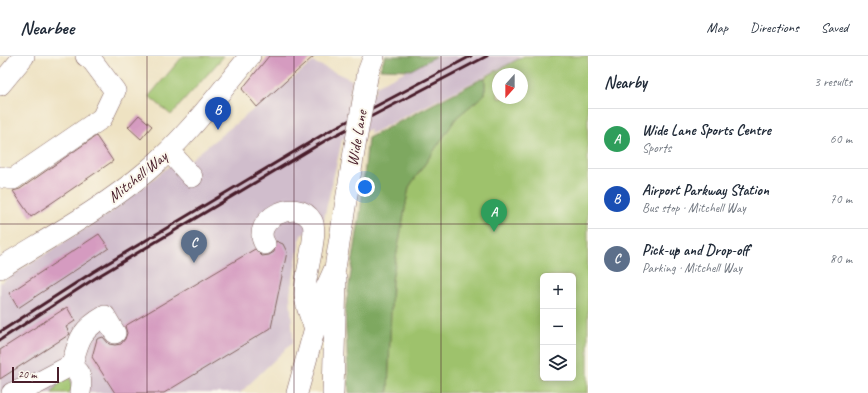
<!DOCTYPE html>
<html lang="en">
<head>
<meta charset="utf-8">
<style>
	:root { --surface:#fff; --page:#f2f2f3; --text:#1f2937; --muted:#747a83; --line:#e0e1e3; --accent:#b5179e }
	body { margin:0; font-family:Caveat,sans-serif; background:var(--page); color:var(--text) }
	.controls { position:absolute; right:12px; bottom:12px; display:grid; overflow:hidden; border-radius:6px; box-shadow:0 2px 10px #0003 }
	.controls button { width:36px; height:36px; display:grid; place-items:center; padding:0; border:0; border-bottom:1px solid var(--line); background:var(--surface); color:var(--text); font:20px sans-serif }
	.compass { position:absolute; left:492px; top:12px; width:36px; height:36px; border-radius:50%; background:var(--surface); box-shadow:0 2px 10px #0003; rotate:201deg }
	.scale { position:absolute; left:12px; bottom:10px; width:47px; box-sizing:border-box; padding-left:4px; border:2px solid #4a1f2b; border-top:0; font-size:11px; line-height:14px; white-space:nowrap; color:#4a1f2b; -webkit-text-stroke:3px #fbf7ec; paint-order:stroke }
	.you { position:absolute; left:365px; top:131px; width:14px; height:14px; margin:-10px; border:3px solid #fff; border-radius:50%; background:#1a73e8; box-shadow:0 0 0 6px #1a73e833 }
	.badge { display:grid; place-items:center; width:26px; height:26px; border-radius:50%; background:var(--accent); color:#fff; font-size:13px; font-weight:700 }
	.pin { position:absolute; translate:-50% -33px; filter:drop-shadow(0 1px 2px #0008) }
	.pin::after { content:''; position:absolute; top:21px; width:14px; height:12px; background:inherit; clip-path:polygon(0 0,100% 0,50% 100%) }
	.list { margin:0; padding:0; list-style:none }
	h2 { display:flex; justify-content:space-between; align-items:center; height:52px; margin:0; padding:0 16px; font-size:17px }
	h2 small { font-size:13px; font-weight:400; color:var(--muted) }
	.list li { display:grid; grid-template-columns:26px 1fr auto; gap:12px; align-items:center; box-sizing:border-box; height:60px; padding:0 16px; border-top:1px solid var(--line) }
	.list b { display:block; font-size:15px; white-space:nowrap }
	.list p { margin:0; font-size:13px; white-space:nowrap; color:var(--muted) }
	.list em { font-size:13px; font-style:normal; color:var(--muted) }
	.icon { flex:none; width:22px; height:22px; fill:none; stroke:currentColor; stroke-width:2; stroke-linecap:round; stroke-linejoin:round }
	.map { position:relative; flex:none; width:588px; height:337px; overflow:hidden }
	header { display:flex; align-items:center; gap:24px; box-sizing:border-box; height:56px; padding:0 20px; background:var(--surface); border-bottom:1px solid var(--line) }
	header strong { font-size:19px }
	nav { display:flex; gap:22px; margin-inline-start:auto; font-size:14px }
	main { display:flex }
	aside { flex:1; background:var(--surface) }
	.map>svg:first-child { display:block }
	.industrial { fill:#d0bdcc }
	.green { fill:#9ec26c; stroke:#74704c; fill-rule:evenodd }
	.forest { fill:#7ea860; stroke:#646446 }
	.building { fill:#d59bc0 }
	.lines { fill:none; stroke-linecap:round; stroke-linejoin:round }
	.minor-casing { stroke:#836360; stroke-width:22 }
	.minor { stroke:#fff; stroke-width:21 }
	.rail { stroke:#4a1f2b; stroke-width:3 }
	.minor-bridge-casing { stroke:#836360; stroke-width:22; stroke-linecap:butt }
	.minor-bridge { stroke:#fff; stroke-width:21 }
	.grid { fill:none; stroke:#4a1f2b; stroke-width:1; stroke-opacity:0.55 }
	.labels { text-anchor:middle; stroke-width:4; stroke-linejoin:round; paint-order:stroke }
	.street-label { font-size:16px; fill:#4a1f2b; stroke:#fbf7ec }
</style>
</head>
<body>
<header>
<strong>Nearbee</strong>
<nav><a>Map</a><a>Directions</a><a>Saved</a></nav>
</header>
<main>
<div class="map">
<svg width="588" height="337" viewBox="0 0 588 337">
	<rect width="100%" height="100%" fill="#fbf7ec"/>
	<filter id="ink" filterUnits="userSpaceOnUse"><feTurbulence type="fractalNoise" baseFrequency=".025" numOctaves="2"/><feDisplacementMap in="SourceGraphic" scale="8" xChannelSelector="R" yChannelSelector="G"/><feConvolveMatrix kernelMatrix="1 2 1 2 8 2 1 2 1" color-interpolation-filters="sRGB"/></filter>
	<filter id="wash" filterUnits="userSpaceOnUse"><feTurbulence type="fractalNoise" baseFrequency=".012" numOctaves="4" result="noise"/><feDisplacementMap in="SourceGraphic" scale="16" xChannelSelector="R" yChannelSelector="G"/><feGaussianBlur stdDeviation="0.9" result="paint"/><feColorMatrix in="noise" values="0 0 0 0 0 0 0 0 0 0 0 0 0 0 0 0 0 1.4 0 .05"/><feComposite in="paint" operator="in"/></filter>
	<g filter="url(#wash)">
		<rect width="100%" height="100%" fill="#eee2c2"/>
		<!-- industrial -->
		<path class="industrial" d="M436 0H525L370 78V73L342 84 322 171 301 179 290 238 293 286 240 337H0V227L113 155 182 100 190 104 313 6 352 24 348 49 375 36 376 30Z"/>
		<!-- green -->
		<path class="green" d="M183 0H224L171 59 149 40Z
			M524 0H588V337H388L392 224 409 131 457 61 485 38V21ZM498 18H522V42H498ZM543 220H573V322H543Z
			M70 319 72 333 69 337H52L64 320Z"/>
		<!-- forest -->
		<path class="forest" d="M385 0H436L411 14 380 13Z
			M485 21V38L457 61 409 131 392 224 388 337H349L345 255 360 158 368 82Z"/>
		<g id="blocks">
			<!-- building -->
			<path class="building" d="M269 0H314L257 51 242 33Z
				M139 59 152 70 141 83 128 71Z
				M96 80 113 105 31 161 13 135 20 133Z
				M99 178 109 192 18 252 9 237Z
				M276 185 283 188 287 196 271 272 164 337H115L92 301 97 283 103 281 109 288 115 289 121 288 125 283 127 277 125 270 255 193 262 200 269 199 274 196Z
				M67 251 75 265 66 271 70 278 0 323V294Z"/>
		</g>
	</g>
	<g filter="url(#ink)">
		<use href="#blocks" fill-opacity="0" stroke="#836360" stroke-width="1"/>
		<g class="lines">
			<!-- minor casing -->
			<g class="minor-casing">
				<path id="minor" d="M368 16 374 0
					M0 29 24 0
					M169 95 192 121
					M0 121 13 123 102 62 115 35 91 3 86 0
					M265 188C250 165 296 139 312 165 319 178 303 222 305 240 306 251 311 262 315 272
					M0 212C50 181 102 153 147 115 186 82 217 40 250 0
					M71 312C79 284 79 275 105 260L115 277
					M12 337 36 328 68 311C82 314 82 325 80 337
					M297 337 326 232 335 212 355 90
					M333 337 336 222"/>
			</g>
			<!-- minor -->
			<use href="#minor" class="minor"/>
			<!-- rail -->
			<path class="rail" d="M0 276 93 216 329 75 471 0
				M0 284 97 221 328 83 487 0"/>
			<!-- minor-bridge casing -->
			<g class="minor-bridge-casing">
				<path id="minor-bridge" d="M355 90 368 16"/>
			</g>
			<!-- minor-bridge -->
			<use href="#minor-bridge" class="minor-bridge"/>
		</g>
	</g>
	<!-- grid -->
	<path class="grid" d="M147 0V337M294 0V337M441 0V337M0 168H588"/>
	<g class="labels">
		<!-- street labels -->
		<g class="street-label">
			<text transform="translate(356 82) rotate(-80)" y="6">Wide Lane</text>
			<text transform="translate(137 120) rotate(-39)" y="6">Mitchell Way</text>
		</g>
	</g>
</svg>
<div class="controls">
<button>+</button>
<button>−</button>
<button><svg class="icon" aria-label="layers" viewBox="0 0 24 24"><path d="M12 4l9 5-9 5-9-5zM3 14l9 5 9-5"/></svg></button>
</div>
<svg class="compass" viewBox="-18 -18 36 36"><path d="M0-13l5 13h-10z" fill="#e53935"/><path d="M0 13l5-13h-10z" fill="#747a83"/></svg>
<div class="scale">20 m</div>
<div class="you"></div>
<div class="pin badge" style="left:494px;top:176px;background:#2e9e5b">A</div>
<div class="pin badge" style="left:218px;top:74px;background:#1a4fb4">B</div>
<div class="pin badge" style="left:194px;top:207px;background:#5c6f8a">C</div>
</div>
<aside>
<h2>Nearby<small>3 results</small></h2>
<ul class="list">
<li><span class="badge" style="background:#2e9e5b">A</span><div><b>Wide Lane Sports Centre</b><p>Sports</p></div><em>60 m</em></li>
<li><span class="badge" style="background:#1a4fb4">B</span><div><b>Airport Parkway Station</b><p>Bus stop · Mitchell Way</p></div><em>70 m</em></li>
<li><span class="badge" style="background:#5c6f8a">C</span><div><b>Pick-up and Drop-off</b><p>Parking · Mitchell Way</p></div><em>80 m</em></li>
</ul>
</aside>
</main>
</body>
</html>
